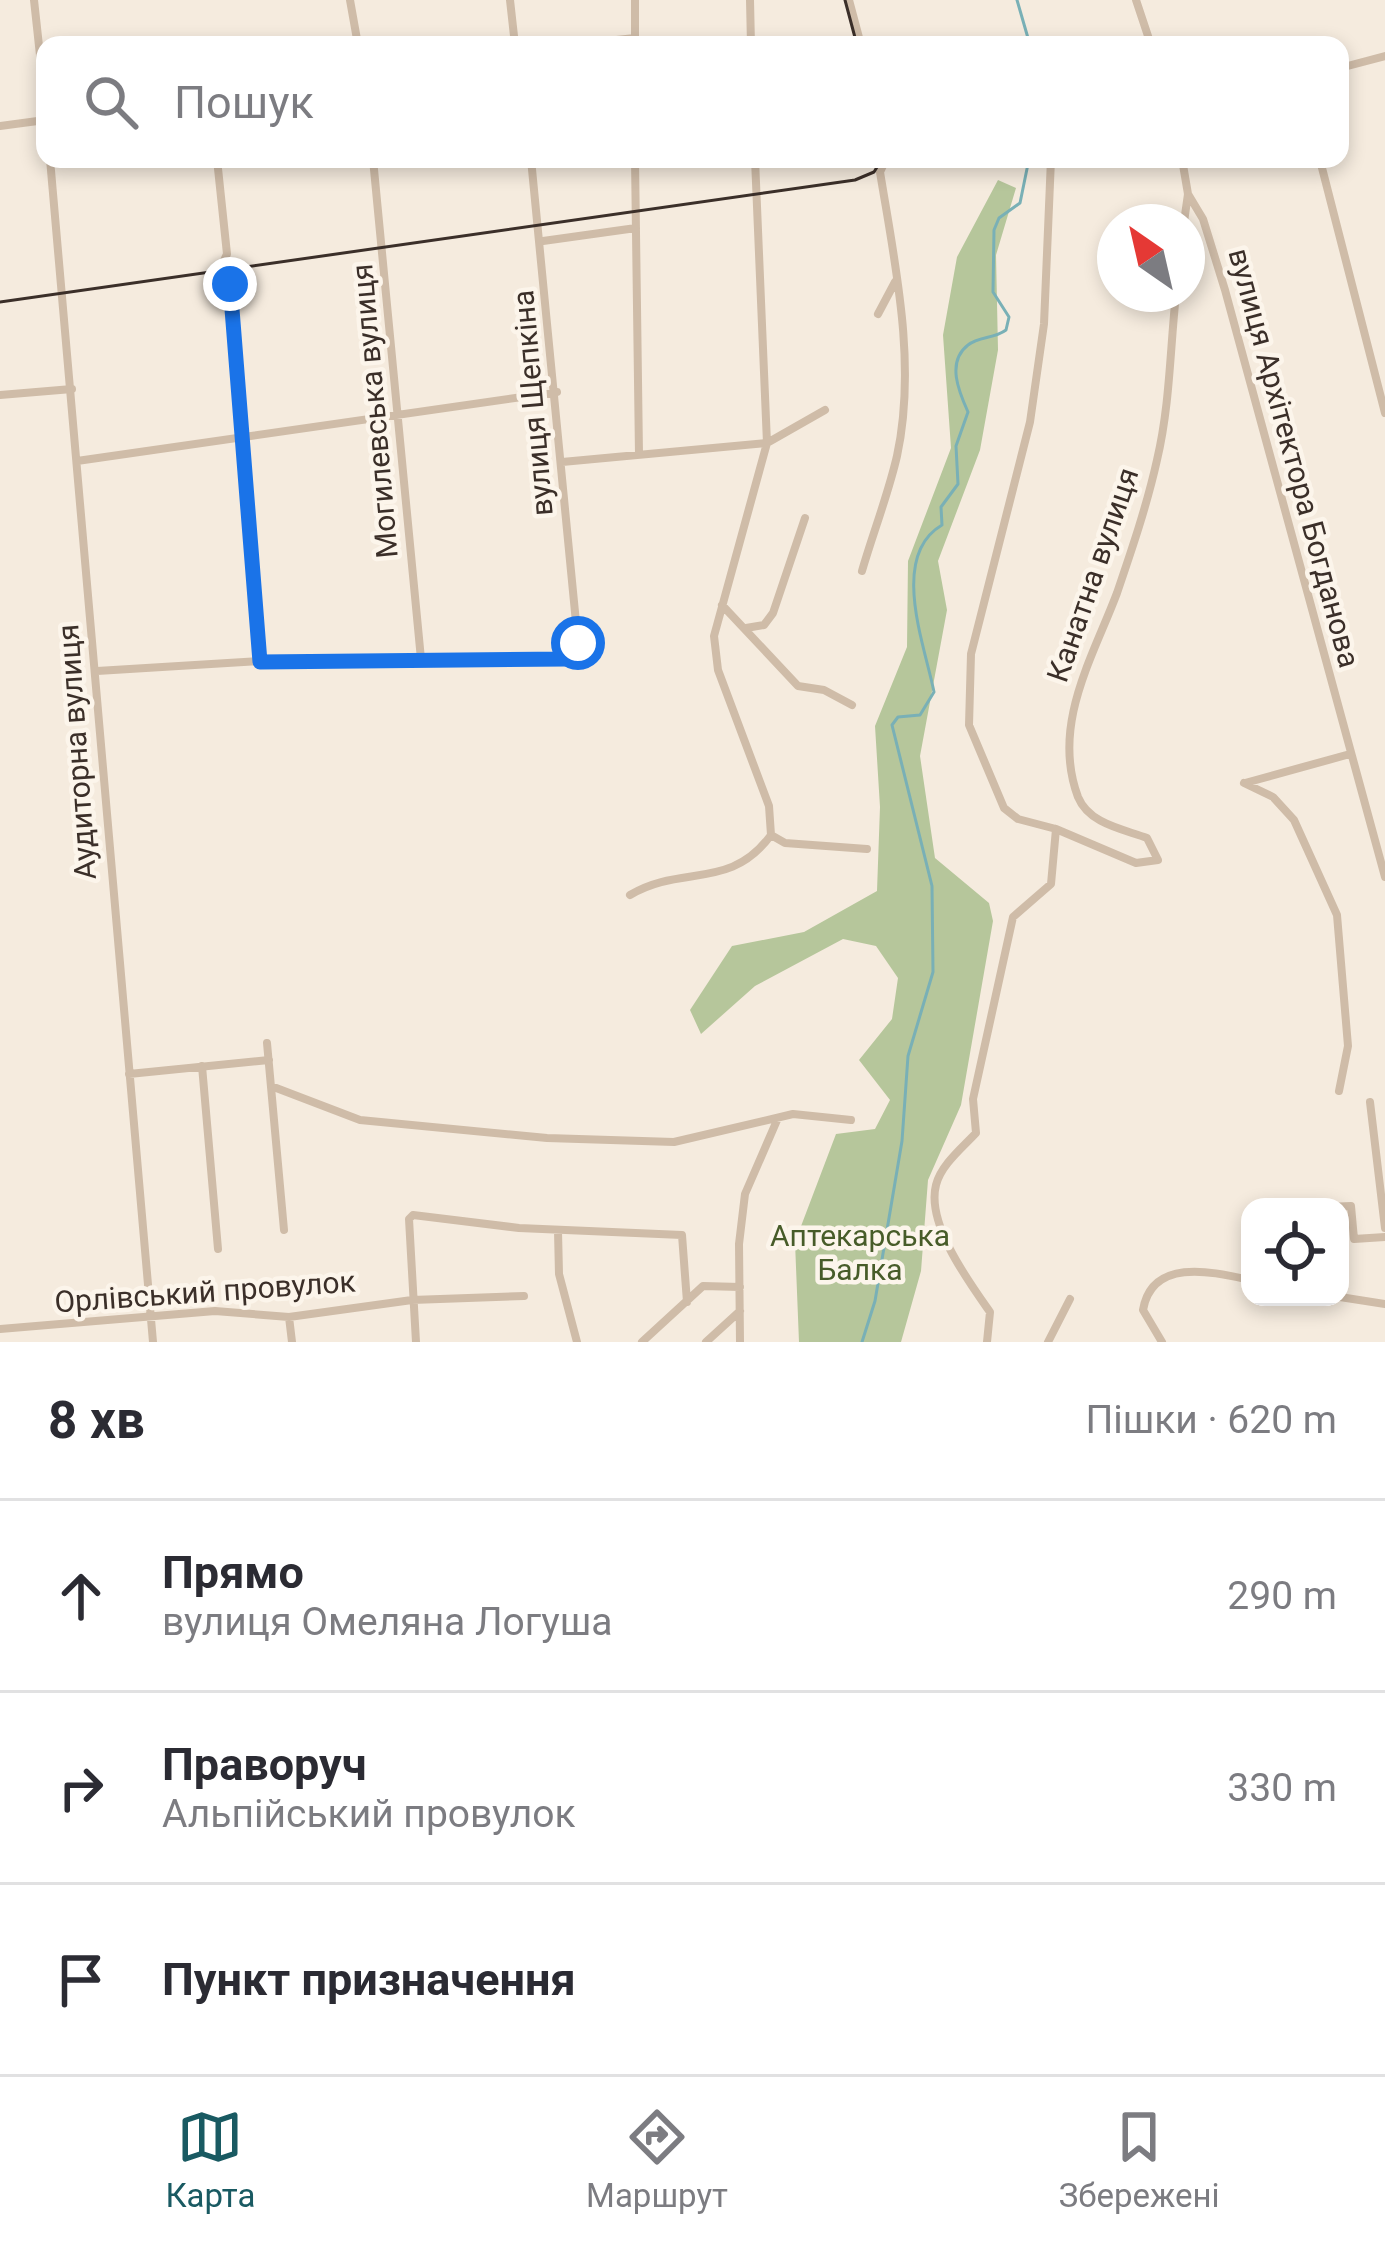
<!DOCTYPE html>
<html lang="uk">
<head>
<meta charset="utf-8">
<style>
	:root { --surface:#fff; --page:#f7f7f7; --text:#2b2b33; --muted:#7c7c81; --line:#e1e1e2; --accent:#195a62 }
	body { margin:0; font-family:Roboto,sans-serif; background:var(--page); color:var(--text) }
	.controls { position:absolute; right:36px; bottom:36px; display:grid; overflow:hidden; border-radius:24px; box-shadow:0 6px 18px #0003 }
	.controls button { width:108px; height:108px; display:grid; place-items:center; padding:0; border:0; border-bottom:3px solid var(--line); background:var(--surface); color:var(--text); font:60px sans-serif }
	.compass { position:absolute; left:1097px; top:204px; width:108px; height:108px; border-radius:50%; background:var(--surface); box-shadow:0 6px 18px #0003; rotate:326deg }
	.stop { position:absolute; width:36px; height:36px; margin:-27px; border:9px solid #1a73e8; border-radius:50%; background:#fff }
	.stop.end { background:#1a73e8; border-color:#fff; box-shadow:0 3px 12px #0008 }
	.list { margin:0; padding:0; list-style:none }
	h2 { display:flex; justify-content:space-between; align-items:center; height:156px; margin:0; padding:0 48px; font-size:51px }
	h2 small { font-size:39px; font-weight:400; color:var(--muted) }
	.list li { display:grid; grid-template-columns:78px 1fr auto; gap:36px; align-items:center; box-sizing:border-box; height:192px; padding:0 48px; border-top:3px solid var(--line) }
	.list b { display:block; font-size:45px; white-space:nowrap }
	.list p { margin:0; font-size:39px; white-space:nowrap; color:var(--muted) }
	.list em { font-size:39px; font-style:normal; color:var(--muted) }
	.icon { flex:none; width:66px; height:66px; fill:none; stroke:currentColor; stroke-width:2; stroke-linecap:round; stroke-linejoin:round }
	.map { position:relative; flex:none; width:1385px; height:1342px; overflow:hidden }
	.search { position:absolute; background:var(--surface); box-shadow:0 6px 18px #0003; left:36px; right:36px; top:36px; height:132px; display:flex; align-items:center; gap:30px; box-sizing:border-box; padding:0 42px; border-radius:24px; color:var(--muted); font-size:45px }
	.sheet { height:732px; background:var(--surface) }
	nav { display:flex; justify-content:space-around; align-items:center; box-sizing:border-box; height:168px; border-top:3px solid var(--line); background:var(--surface); font-size:33px; color:var(--muted) }
	nav a { display:grid; justify-items:center; gap:6px }
	nav .on { color:var(--accent) }
	.map>svg:first-child { display:block }
	.green { fill:#b6c69b }
	.lines { fill:none; stroke-linecap:round; stroke-linejoin:round }
	.stream { stroke:#79b0b6; stroke-width:3 }
	.minor { stroke:#cfbca8; stroke-width:8 }
	.tram { stroke:#3b2f29; stroke-width:3 }
	.route { stroke:#1a73e8; stroke-width:15 }
	.labels { text-anchor:middle; stroke-width:9; stroke-linejoin:round; paint-order:stroke }
	.street-label { font-size:30px; fill:#3b2f29; stroke:#fcf5eb }
	.park-label { font-size:30px; fill:#475c29; stroke:#fcf5eb }
</style>
</head>
<body>
<div class="map">
<svg width="1385" height="1342" viewBox="0 0 1385 1342">
	<rect width="100%" height="100%" fill="#f5ebde"/>
	<!-- green -->
	<path class="green" d="M998 180 1016 188 996 255 998 350 980 450 938 561 947 610 920 756 935 858 989 903 993 921 961 1105 928 1180 921 1271 901 1342H799L795 1242 836 1134 875 1129 890 1100 859 1060 892 1019 898 978 876 946 843 939 755 986 701 1034 690 1010 732 946 804 932 877 891 880 807 875 726 907 647 908 561 951 448 943 335 957 257Z"/>
	<g class="lines">
		<!-- stream -->
		<path class="stream" d="M1017 0 1030 45
			M862 1342 875 1301 902 1141 908 1056 933 972 932 886 892 725 898 717 920 715 934 692C925 646 889 556 942 525L941 507 958 484 956 446 968 412C959 392 946 362 968 345 979 336 994 339 1006 330L1009 317 993 292 994 230 999 218 1020 203 1029 159"/>
		<!-- minor -->
		<path class="minor" d="M34 0 45 101
			M350 0 358 45
			M510 0 515 45
			M635 0V45
			M750 0 751 45
			M849 0 861 45
			M1136 0 1151 45
			M570 45 635 38
			M1340 68 1385 56
			M0 126 45 120
			M50 159 153 1342
			M217 159 227 254 221 267 231 290 260 661
			M373 159 421 659
			M635 159 639 454
			M1182 159 1188 194 1184 222
			M1321 164 1385 413
			M1188 194 1203 219 1225 290 1385 877
			M543 241 636 228
			M878 314 895 282
			M0 395 72 389
			M77 461 557 392
			M562 462 767 443 825 410
			M862 571C873 533 888 495 897 456 917 364 895 264 880 172L886 159
			M722 605 798 686 824 690 852 705
			M746 628 764 625 773 613 805 518
			M97 671 260 661 573 656 578 643 531 159
			M1244 783 1273 797 1294 820 1337 915 1348 1046 1339 1091
			M1245 783 1350 754
			M1056 829 1136 863 1158 860 1147 838C1123 829 1089 824 1078 797 1051 725 1093 657 1117 593 1132 549 1147 505 1157 460 1170 405 1170 349 1176 294
			M771 835 785 843 867 849
			M630 895C682 864 730 891 771 835L769 806 718 670 714 636 767 443 755 159
			M267 1043 284 1230
			M202 1066 218 1249
			M129 1074 269 1060
			M271 1086 360 1120 547 1138 674 1142 793 1114 851 1120
			M1370 1102 1385 1228
			M1327 1207 1351 1206 1354 1239 1385 1237
			M558 1231 559 1274 577 1342
			M1340 1297 1385 1304
			M289 1317 292 1342
			M0 1329 215 1311 289 1317 412 1300 524 1296
			M416 1342 409 1219 413 1215 519 1228 682 1235 687 1302
			M642 1342 703 1286 740 1287
			M706 1342 740 1311
			M740 1342 739 1244 745 1194 778 1118
			M987 1342 990 1312C969 1282 926 1224 936 1185 941 1165 962 1148 976 1133L973 1099 1013 917 1051 884 1056 829 1018 819 1004 808 969 725 971 654 1030 422 1044 324 1051 159
			M1048 1342 1070 1299
			M1162 1342 1143 1310C1152 1257 1213 1272 1250 1280"/>
		<!-- tram -->
		<path class="tram" d="M845 0 857 45
			M0 302 855 180 874 172 882 159"/>
	</g>
	<g class="lines">
		<!-- route -->
		<path class="route" d="M230 284 260 662 567 659 578 643"/>
	</g>
	<g class="labels">
		<!-- street labels -->
		<g class="street-label">
			<text transform="translate(533 403) rotate(-95)" y="10">вулиця Щепкіна</text>
			<text transform="translate(375 411) rotate(-95)" y="10">Могилевська вулиця</text>
			<text transform="translate(1294 458) rotate(75)" y="10">вулиця Архітектора Богданова</text>
			<text transform="translate(1093 575) rotate(-71)" y="10">Канатна вулиця</text>
			<text transform="translate(77 752) rotate(-94)" y="10">Аудиторна вулиця</text>
			<text transform="translate(205 1292) rotate(-4)" y="10">Орлівський провулок</text>
		</g>
		<!-- park labels -->
		<g class="park-label">
			<text x="860" y="1246">Аптекарська<tspan x="860" dy="34">Балка</tspan></text>
		</g>
	</g>
</svg>
<div class="controls">
<button><svg class="icon" aria-label="locate" viewBox="0 0 24 24"><circle cx="12" cy="12" r="6"/><path d="M12 2v4M12 18v4M2 12h4M18 12h4"/></svg></button>
</div>
<svg class="compass" viewBox="-18 -18 36 36"><path d="M0-13l5 13h-10z" fill="#e53935"/><path d="M0 13l5-13h-10z" fill="#7c7c81"/></svg>
<div class="stop" style="left:578px;top:643px"></div>
<div class="stop end" style="left:230px;top:284px"></div>
<div class="search"><svg class="icon" aria-label="search" viewBox="0 0 24 24"><circle cx="10" cy="10" r="6"/><path d="M15 15l6 6"/></svg>Пошук</div>
</div>
<section class="sheet">
<h2>8 хв<small>Пішки · 620 m</small></h2>
<ul class="list">
<li><svg class="icon" aria-label="ahead" viewBox="0 0 24 24"><path d="M12 20V5M6 11l6-6 6 6"/></svg><div><b>Прямо</b><p>вулиця Омеляна Логуша</p></div><em>290 m</em></li>
<li><svg class="icon" aria-label="right" viewBox="0 0 24 24"><path d="M7 20v-9h11M14 6l5 5-5 5"/></svg><div><b>Праворуч</b><p>Альпійський провулок</p></div><em>330 m</em></li>
<li><svg class="icon" aria-label="arrive" viewBox="0 0 24 24"><path d="M6 21V4h12l-3 4 3 4H6"/></svg><div><b>Пункт призначення</b></div></li>
</ul>
</section>
<nav>
<a class="on"><svg class="icon" aria-label="map" viewBox="0 0 24 24"><path d="M3 6l6-2 6 2 6-2v14l-6 2-6-2-6 2zM9 4v14M15 6v14"/></svg>Карта</a>
<a><svg class="icon" aria-label="directions" viewBox="0 0 24 24"><path d="M12 3l9 9-9 9-9-9zM9 14v-3h6M13 9l2 2-2 2"/></svg>Маршрут</a>
<a><svg class="icon" aria-label="saved" viewBox="0 0 24 24"><path d="M7 4h10v16l-5-4-5 4z"/></svg>Збережені</a>
</nav>
</body>
</html>
